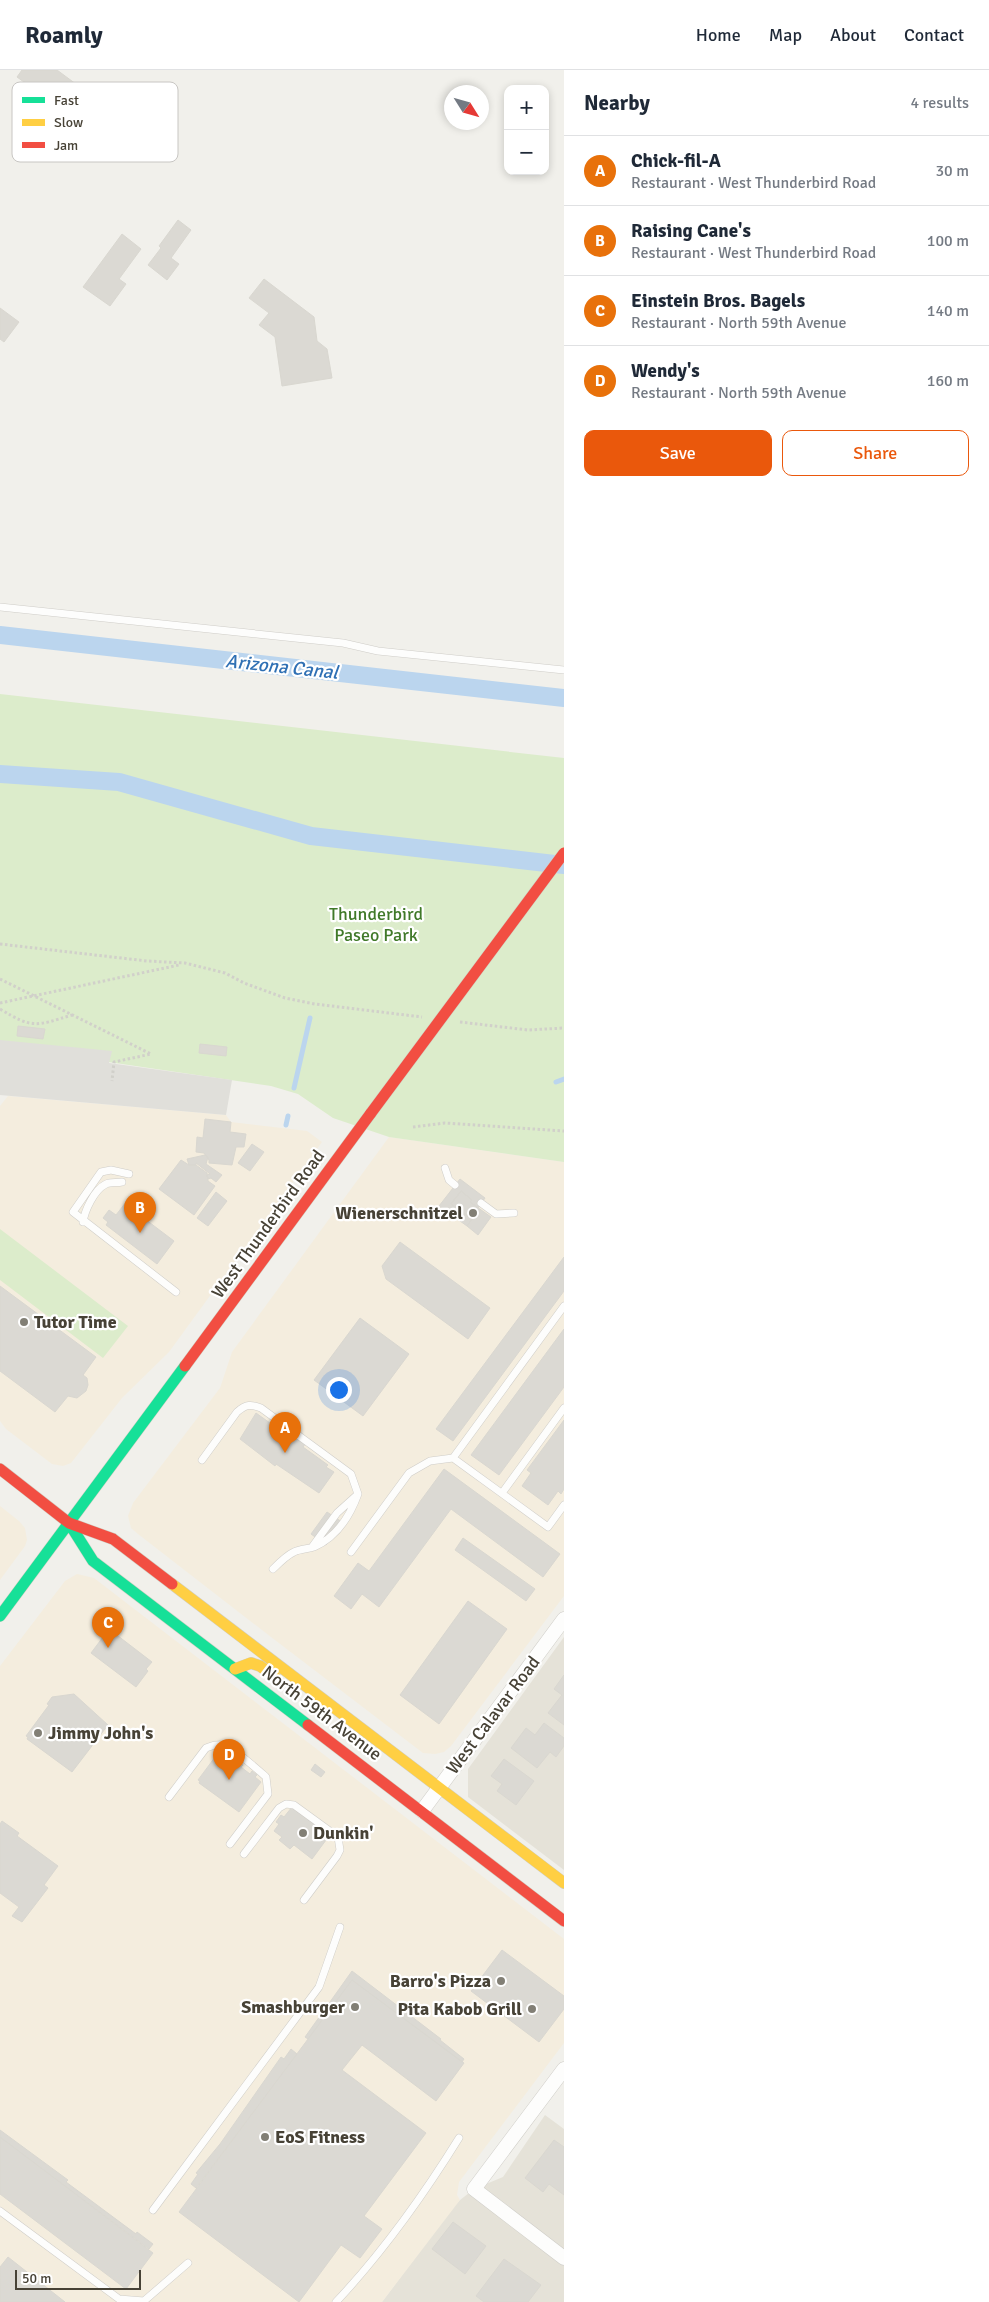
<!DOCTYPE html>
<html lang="en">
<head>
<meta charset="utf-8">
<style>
	:root { --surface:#fff; --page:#f6f6f7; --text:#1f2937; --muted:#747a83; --line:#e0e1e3; --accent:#ea580c }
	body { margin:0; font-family:Signika,sans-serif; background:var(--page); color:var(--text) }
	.controls { position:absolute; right:15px; top:15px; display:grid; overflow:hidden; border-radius:10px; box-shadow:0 2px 8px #0003 }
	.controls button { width:45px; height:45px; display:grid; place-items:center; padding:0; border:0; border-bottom:1px solid var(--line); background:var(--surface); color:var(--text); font:25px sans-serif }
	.compass { position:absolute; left:444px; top:15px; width:45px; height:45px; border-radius:50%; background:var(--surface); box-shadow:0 2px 8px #0003; rotate:127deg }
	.scale { position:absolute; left:15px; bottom:12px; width:126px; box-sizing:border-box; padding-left:5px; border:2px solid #474236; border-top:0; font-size:14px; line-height:18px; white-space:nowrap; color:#474236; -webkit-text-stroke:4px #fff; paint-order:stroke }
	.you { position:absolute; left:338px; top:1319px; width:18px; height:18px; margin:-12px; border:4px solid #fff; border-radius:50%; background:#1a73e8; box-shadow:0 0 0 8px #1a73e833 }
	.badge { display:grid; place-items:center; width:32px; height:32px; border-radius:50%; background:var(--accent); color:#fff; font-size:16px; font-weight:700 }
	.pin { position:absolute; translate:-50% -41px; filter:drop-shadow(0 1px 2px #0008) }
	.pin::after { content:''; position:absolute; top:26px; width:18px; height:15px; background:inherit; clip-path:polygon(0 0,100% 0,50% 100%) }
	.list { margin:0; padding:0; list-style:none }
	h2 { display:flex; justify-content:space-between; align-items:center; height:65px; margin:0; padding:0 20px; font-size:21px }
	h2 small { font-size:16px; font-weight:400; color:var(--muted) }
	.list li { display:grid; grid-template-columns:32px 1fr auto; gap:15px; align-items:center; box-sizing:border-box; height:70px; padding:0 20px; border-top:1px solid var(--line) }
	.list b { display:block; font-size:19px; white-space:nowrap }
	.list p { margin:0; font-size:16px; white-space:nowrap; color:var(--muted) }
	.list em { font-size:16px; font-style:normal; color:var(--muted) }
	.actions { display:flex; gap:10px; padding:15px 20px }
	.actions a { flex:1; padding:11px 0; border:1px solid var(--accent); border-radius:10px; text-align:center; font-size:18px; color:var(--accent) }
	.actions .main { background:var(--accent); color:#fff }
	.map { position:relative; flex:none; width:564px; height:2232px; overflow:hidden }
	header { display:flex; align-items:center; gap:30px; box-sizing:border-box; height:70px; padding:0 25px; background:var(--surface); border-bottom:1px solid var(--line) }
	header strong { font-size:24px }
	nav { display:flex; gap:28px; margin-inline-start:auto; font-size:18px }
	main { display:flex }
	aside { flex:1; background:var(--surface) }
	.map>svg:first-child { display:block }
	.residential { fill:#e5e2d8 }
	.commercial { fill:#f4edde }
	.green { fill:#dceccb }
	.parking { fill:#e0dfda }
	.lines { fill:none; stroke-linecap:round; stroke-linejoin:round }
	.stream { stroke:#bbd5ee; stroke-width:5 }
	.canal { stroke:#bbd5ee; stroke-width:18 }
	.building { fill:#dbd9d3; stroke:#d9d7d0 }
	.lane-casing { stroke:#cfcdc8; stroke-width:8 }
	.street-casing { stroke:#cfcdc8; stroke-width:15 }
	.fast-casing { stroke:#d0cec2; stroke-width:12 }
	.slow-casing { stroke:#d0cec2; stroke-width:12 }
	.jam-casing { stroke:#d0cec2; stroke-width:12 }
	.path { stroke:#d1d0ca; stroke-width:3; stroke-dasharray:2.5 2.5; stroke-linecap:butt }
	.lane { stroke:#fdfdfc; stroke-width:7 }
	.street { stroke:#fdfdfc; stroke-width:14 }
	.fast { stroke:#16e098; stroke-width:11 }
	.slow { stroke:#ffcf43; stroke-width:11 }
	.jam { stroke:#f24e42; stroke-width:11 }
	.jam-bridge-casing { stroke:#d0cec2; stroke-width:12; stroke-linecap:butt }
	.jam-bridge { stroke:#f24e42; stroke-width:11 }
	.poi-dot { fill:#827f75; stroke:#fff; stroke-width:2 }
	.labels { text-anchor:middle; stroke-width:4.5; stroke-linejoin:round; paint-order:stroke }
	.park-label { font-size:18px; fill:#407929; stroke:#fff }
	.poi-label { font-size:18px; font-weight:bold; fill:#474236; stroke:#fff; text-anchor:end }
	.street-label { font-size:18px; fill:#474236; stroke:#fff }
	.water-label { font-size:19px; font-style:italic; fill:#2f70b4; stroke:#fff }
	.key { fill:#fff; stroke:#c8c6c3; stroke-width:1 }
	.key-label { font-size:14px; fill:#474236 }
</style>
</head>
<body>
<header>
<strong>Roamly</strong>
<nav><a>Home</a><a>Map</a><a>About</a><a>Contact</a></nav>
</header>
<main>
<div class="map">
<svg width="564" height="2232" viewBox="0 0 564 2232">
	<rect width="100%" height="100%" fill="#f1f0eb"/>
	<!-- residential -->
	<path class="residential" d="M564 1567V1800L468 1727V1699Z
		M545 2045 564 2059V2232H382L455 2134 474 2119 503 2107Z"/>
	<!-- commercial -->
	<path class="commercial" d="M8 1026 226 1045 231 1052 307 1061 322 1072 169 1282 122 1328 71 1393 63 1396 52 1394 6 1359 0 1351V1036Z
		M389 1067 564 1092V1526L451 1676 444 1682 435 1684 423 1683 271 1567 138 1464 131 1458 128 1446 133 1433 220 1318 232 1282Z
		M0 1436 19 1451 25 1458 27 1470 25 1476 0 1510Z
		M77 1504 94 1508 564 1869V1973L459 2112 457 2125 460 2130 382 2232H0V1596L65 1511Z"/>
	<!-- green -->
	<path class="green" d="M0 624 564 688V1092L389 1067 333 1048 298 1024 271 1016 0 976Z
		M0 1159 128 1256 103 1288 0 1210Z"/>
	<!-- parking -->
	<path class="parking" d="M0 970 112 981 109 993 232 1010 226 1045 0 1025Z"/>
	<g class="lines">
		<!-- stream -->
		<path class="stream" d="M556 1012 564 1009
			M294 1018 310 948
			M286 1055 288 1046"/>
		<!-- canal -->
		<path class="canal" d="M0 565 564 628
			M0 704 119 712 311 766 564 795"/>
	</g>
	<!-- building -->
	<path class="building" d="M22 0H57L130 54 113 76 17 7Z
		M178 150 191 160 171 188 179 194 167 210 148 195 161 178 159 176Z
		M122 164 141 179 119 209 126 214 110 236 83 217Z
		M264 209 314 247 317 271 327 279 332 308 282 316 275 267 259 255 269 243 249 228Z
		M0 238 19 252 4 272 0 269Z
		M18 956 45 959 43 969 17 966Z
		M200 974 227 977 226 986 199 983Z
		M205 1049 231 1052 230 1062 246 1064 244 1077H236L232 1095 209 1093V1090L204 1083 196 1082 197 1067 203 1068Z
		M252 1074 264 1082 250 1101 238 1093Z
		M205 1085 208 1087 206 1094 222 1105 216 1112 211 1108 208 1109 207 1105 210 1104 196 1093V1095H189L187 1089Z
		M181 1090 189 1095H196L207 1103 208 1111 215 1116 194 1145 159 1119Z
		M460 1109 485 1128 478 1138 470 1132 472 1130 461 1121 451 1134 472 1149 467 1156 439 1136Z
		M461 1121 472 1130 470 1132 491 1147 478 1165 467 1156 472 1149 451 1134Z
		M216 1122 227 1131 208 1156 197 1148Z
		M126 1132 134 1138 133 1140 174 1171 157 1194 106 1155 108 1152 103 1148 109 1140 116 1145Z
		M400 1172 490 1238 468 1269 386 1209 382 1196Z
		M564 1187V1221L453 1371 436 1359Z
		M0 1216 96 1287 83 1305 87 1308 88 1315 86 1321 77 1328 68 1326 55 1342 0 1301Z
		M360 1248 409 1284 363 1346 314 1310Z
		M564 1259V1317L499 1405 471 1385Z
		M256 1343 291 1368 296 1361 308 1370 303 1377 328 1395 326 1397 334 1402 319 1423 276 1394 275 1396 240 1369Z
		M564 1350V1419L561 1424 558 1421 548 1435 522 1416 531 1403 527 1400Z
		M444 1399 560 1484 543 1507 451 1439 379 1537 362 1524 351 1539 334 1526 358 1493 369 1501Z
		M327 1442 342 1452 326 1475 311 1464Z
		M463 1468 535 1519 526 1531 455 1480Z
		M468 1531 507 1559 439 1654 400 1625Z
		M109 1559 152 1592 146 1599 148 1601 136 1617 91 1583Z
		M564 1605V1655L548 1643 562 1625 554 1619Z
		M74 1624 108 1655 72 1702 27 1669 28 1667 26 1666 49 1635 47 1634 52 1627Z
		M544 1653 564 1668V1676L556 1687 550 1682 537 1698 511 1678 526 1658 535 1665Z
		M221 1679 243 1695 241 1697 250 1704 252 1701 257 1705 255 1707 261 1712 239 1742 199 1713 200 1711 198 1710Z
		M504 1689 534 1711 516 1735 497 1721 502 1714 491 1706Z
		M315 1694 325 1702 321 1707 311 1700Z
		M292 1737 308 1749 310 1746 330 1761 327 1765 329 1766 312 1789 294 1775 290 1779 279 1770 282 1767 274 1761 279 1754 276 1752 281 1745 284 1747Z
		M2 1751 19 1763 17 1766 58 1796 44 1815 48 1818 22 1852 12 1846 19 1837 0 1823V1754Z
		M502 1880 564 1926V1939L539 1972 471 1921Z
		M352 1901 441 1969 440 1970 464 1989 462 1992 352 1910 308 1969 305 1967Z
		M352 1910 464 1993 436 2031 362 1975 342 2000 426 2063 364 2146 382 2159 360 2188 341 2175 299 2232 179 2142Z
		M291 1979 297 1984 196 2118 191 2114 198 2104 196 2103 220 2074 281 1987 284 1989Z
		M0 2060 68 2110 66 2112 136 2164 137 2162 153 2174 149 2179 0 2067Z
		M0 2067 153 2183 126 2219 0 2124Z
		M554 2070 564 2077V2125L549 2114 543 2122 525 2108Z
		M453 2152 486 2176 465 2204 432 2179Z
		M8 2187 65 2232H0V2197Z
		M504 2189 541 2215 528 2232H484L476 2226Z"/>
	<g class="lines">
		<!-- lane casing -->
		<g class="lane-casing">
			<path id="lane" d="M0 537 343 573 378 581 564 600
				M445 1098 449 1110 455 1115
				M129 1104 111 1100 101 1102 73 1142 176 1222
				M481 1133 496 1144 514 1143
				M83 1152C85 1140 94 1120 106 1114 110 1112 117 1113 122 1112
				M564 1236 453 1388 548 1457 564 1435
				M202 1390 237 1342C246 1334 251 1334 261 1338L351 1404 358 1424C350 1446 337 1467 314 1477 308 1479 300 1479 294 1482 287 1485 279 1493 273 1499
				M502 1423 564 1338
				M312 1477 337 1443 357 1425
				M351 1482 409 1403 430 1391 453 1388
				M169 1727 206 1678C211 1676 216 1674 222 1675 233 1677 257 1699 266 1707L268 1724 230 1774
				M244 1784 279 1738 286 1734 294 1735 338 1767 340 1780 337 1786 304 1830
				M153 2140 319 1917 340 1857
				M0 2141 119 2229 144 2231 188 2193
				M336 2232C383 2182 423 2126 459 2068"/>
		</g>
		<!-- street casing -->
		<g class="street-casing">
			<path id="street" d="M422 1741 564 1549
				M564 1999 474 2119 564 2188"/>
		</g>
		<!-- fast casing -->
		<g class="fast-casing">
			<path id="fast" d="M69 1453 93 1491 308 1655
				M0 1546 185 1296"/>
		</g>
		<!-- slow casing -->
		<g class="slow-casing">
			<path id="slow" d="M172 1514 564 1813
				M235 1599 251 1593 260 1596 275 1607"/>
		</g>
		<!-- jam casing -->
		<g class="jam-casing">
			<path id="jam" d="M185 1296 371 1043
				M0 1399 69 1453 113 1469 172 1514
				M308 1655 564 1851"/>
		</g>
		<!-- path -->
		<path class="path" d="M0 874 147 891 185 893 225 903 244 913 285 928 315 934 422 947
			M0 909 151 984 114 992 112 1011
			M0 933 179 895
			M0 939C33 959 36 956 72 945
			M460 952 528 960 564 958
			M413 1057 445 1053 564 1061"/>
		<!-- lane -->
		<use href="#lane" class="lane"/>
		<!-- street -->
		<use href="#street" class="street"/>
		<!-- fast -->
		<use href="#fast" class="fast"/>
		<!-- slow -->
		<use href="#slow" class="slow"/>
		<!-- jam -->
		<use href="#jam" class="jam"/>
		<!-- jam-bridge casing -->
		<g class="jam-bridge-casing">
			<path id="jam-bridge" d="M371 1043 564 783"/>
		</g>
		<!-- jam-bridge -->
		<use href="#jam-bridge" class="jam-bridge"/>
	</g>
	<!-- markers -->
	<g class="poi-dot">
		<circle cx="473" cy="1143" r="5"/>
		<circle cx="24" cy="1252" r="5"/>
		<circle cx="38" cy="1663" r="5"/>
		<circle cx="303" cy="1763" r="5"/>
		<circle cx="501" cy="1911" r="5"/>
		<circle cx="355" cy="1937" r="5"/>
		<circle cx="532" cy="1939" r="5"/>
		<circle cx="265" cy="2067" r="5"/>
	</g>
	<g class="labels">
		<!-- park labels -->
		<g class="park-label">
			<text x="376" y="850">Thunderbird<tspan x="376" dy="21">Paseo Park</tspan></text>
		</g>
		<!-- poi labels -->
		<g class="poi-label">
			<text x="463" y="1149">Wienerschnitzel</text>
			<text x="34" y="1258" text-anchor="start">Tutor Time</text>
			<text x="48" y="1669" text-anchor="start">Jimmy John's</text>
			<text x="313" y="1769" text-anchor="start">Dunkin'</text>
			<text x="491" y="1917">Barro's Pizza</text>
			<text x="345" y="1943">Smashburger</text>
			<text x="522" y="1945">Pita Kabob Grill</text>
			<text x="275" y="2073" text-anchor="start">EoS Fitness</text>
		</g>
		<!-- street labels -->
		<g class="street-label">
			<text transform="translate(268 1154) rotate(-54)" y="6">West Thunderbird Road</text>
			<text transform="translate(322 1643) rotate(37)" y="6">North 59th Avenue</text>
			<text transform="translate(493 1645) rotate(-53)" y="6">West Calavar Road</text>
		</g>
		<!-- water labels -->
		<g class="water-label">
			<text transform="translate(282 596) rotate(6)" y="7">Arizona Canal</text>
		</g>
	</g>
	<!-- legend -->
	<rect x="12" y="12" width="166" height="80" rx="8" class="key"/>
	<rect x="22" y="27" width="23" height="6" fill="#16e098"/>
	<rect x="22" y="49" width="23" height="7" fill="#ffcf43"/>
	<rect x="22" y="72" width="23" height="6" fill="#f24e42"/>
	<g class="key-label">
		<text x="54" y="35">Fast</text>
		<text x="54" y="57">Slow</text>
		<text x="54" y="80">Jam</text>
	</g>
</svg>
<div class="controls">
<button>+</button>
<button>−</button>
</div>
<svg class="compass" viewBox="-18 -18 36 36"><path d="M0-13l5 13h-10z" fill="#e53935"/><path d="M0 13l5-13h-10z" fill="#747a83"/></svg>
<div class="scale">50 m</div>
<div class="you"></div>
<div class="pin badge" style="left:285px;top:1383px;background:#e8710a">A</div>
<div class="pin badge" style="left:140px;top:1163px;background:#e8710a">B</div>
<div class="pin badge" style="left:108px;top:1578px;background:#e8710a">C</div>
<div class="pin badge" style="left:229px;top:1710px;background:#e8710a">D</div>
</div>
<aside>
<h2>Nearby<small>4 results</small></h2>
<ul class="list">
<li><span class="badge" style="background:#e8710a">A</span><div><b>Chick-fil-A</b><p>Restaurant · West Thunderbird Road</p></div><em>30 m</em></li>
<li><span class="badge" style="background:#e8710a">B</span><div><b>Raising Cane's</b><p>Restaurant · West Thunderbird Road</p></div><em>100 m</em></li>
<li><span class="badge" style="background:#e8710a">C</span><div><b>Einstein Bros. Bagels</b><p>Restaurant · North 59th Avenue</p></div><em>140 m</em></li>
<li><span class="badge" style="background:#e8710a">D</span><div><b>Wendy's</b><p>Restaurant · North 59th Avenue</p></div><em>160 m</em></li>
</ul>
<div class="actions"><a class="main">Save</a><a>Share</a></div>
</aside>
</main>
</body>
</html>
